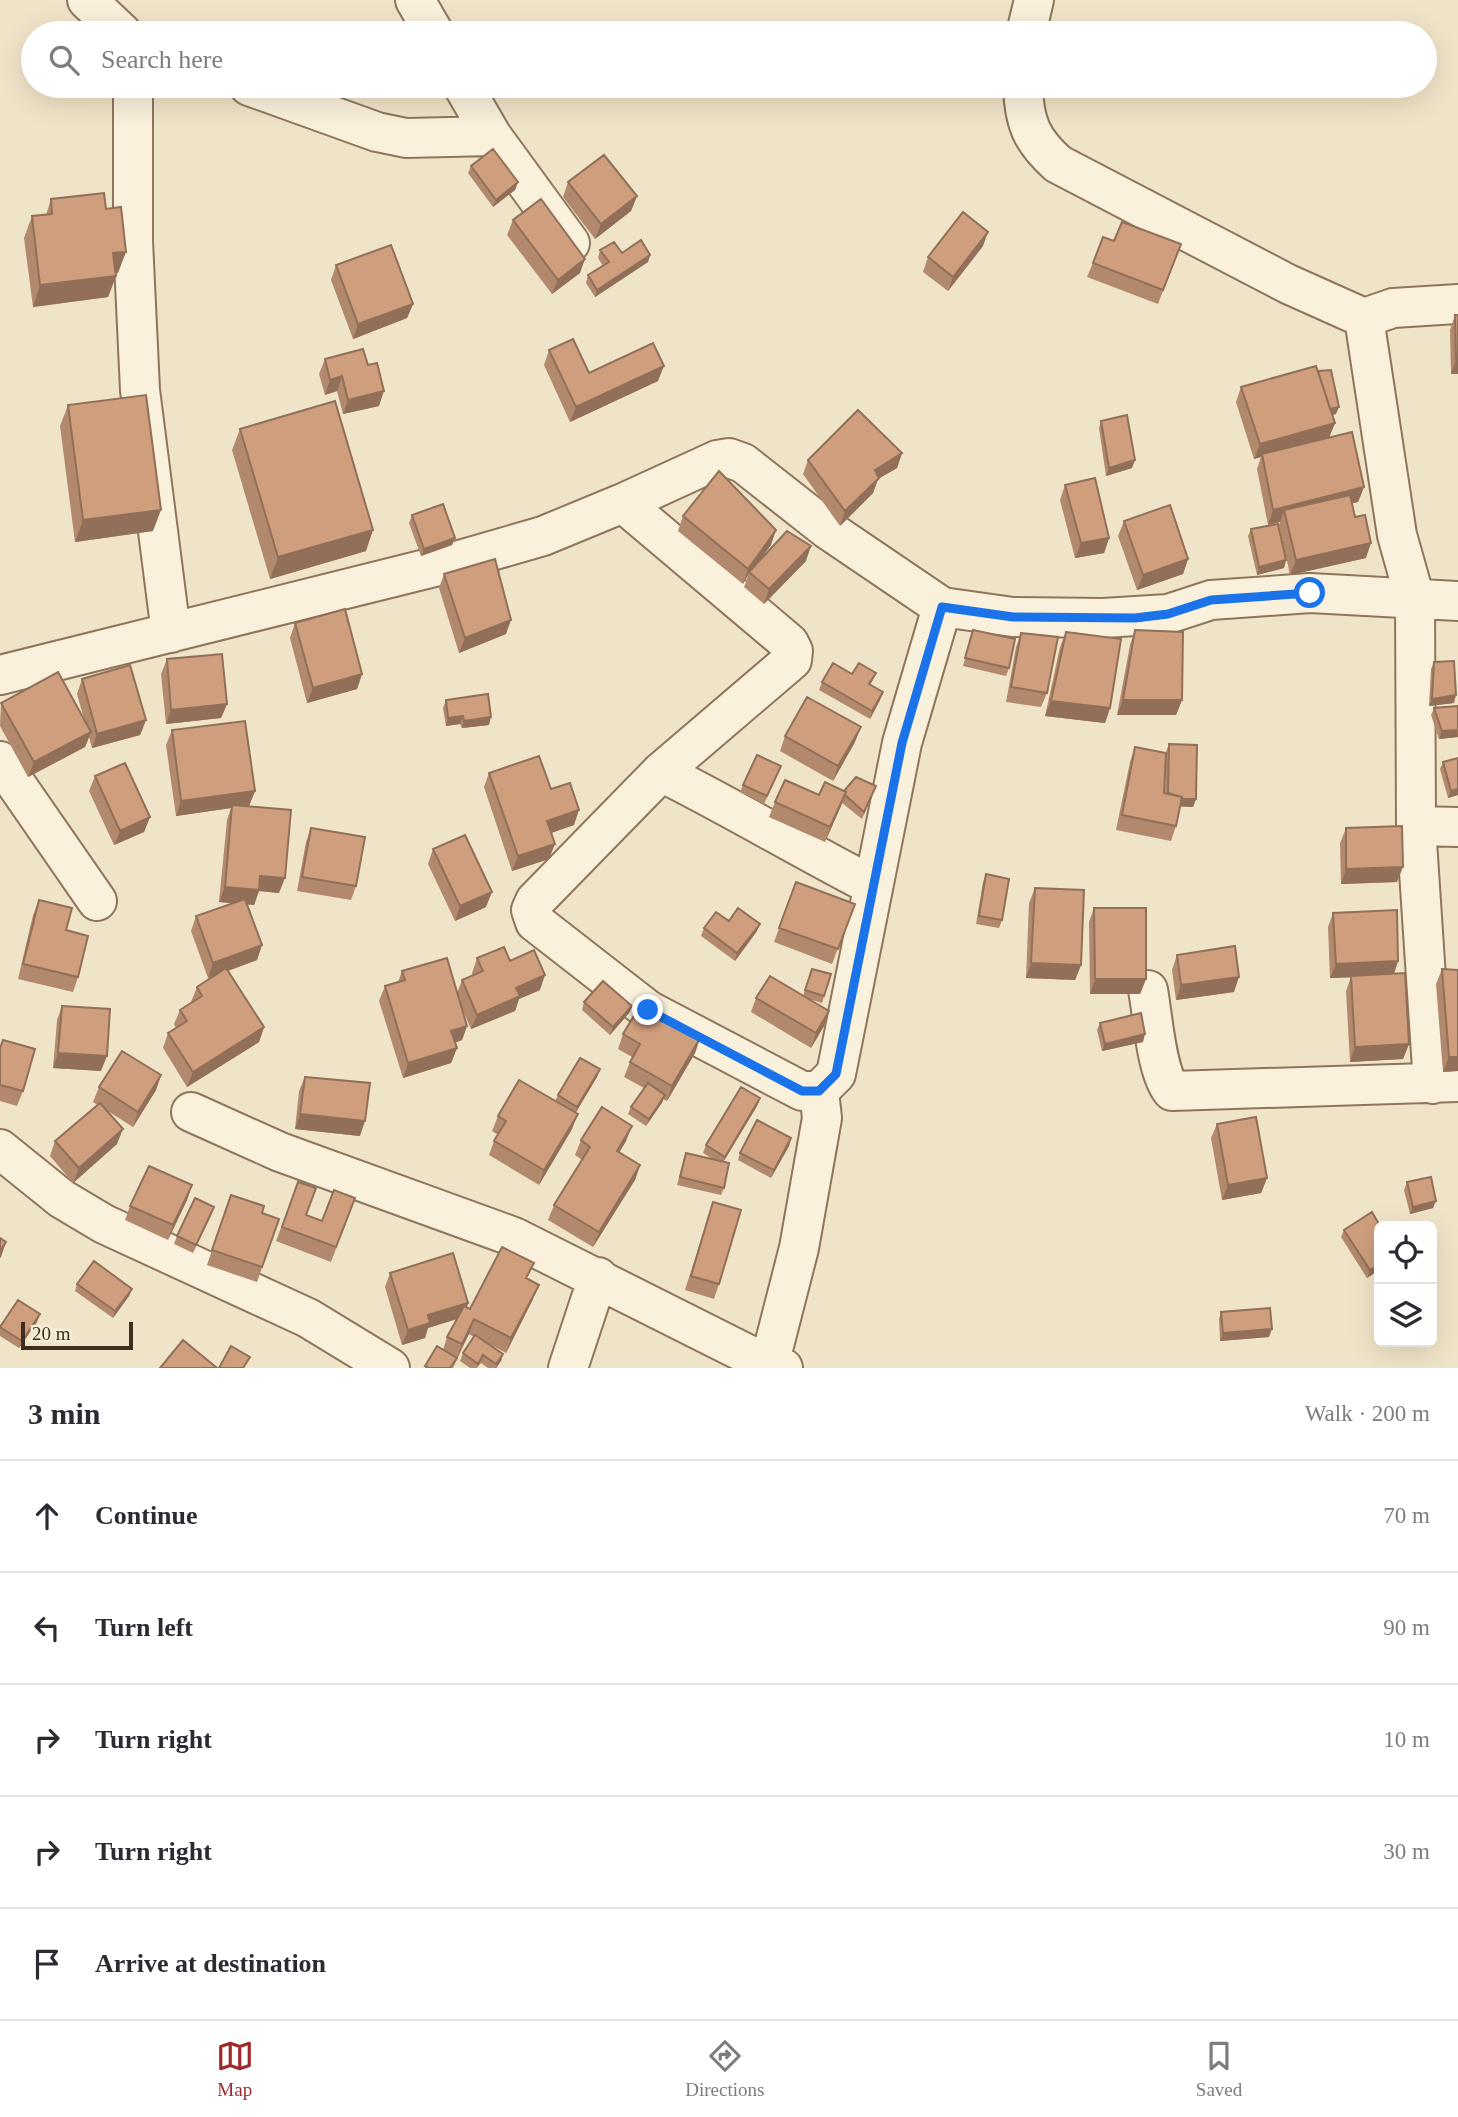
<!DOCTYPE html>
<html lang="en">
<head>
<meta charset="utf-8">
<style>
	:root { --surface:#fff; --page:#f7f7f7; --text:#2b2b33; --muted:#7c7c81; --line:#e1e1e2; --accent:#9e2a2b }
	body { margin:0; font-family:Georgia,serif; background:var(--page); color:var(--text) }
	.controls { position:absolute; right:21px; bottom:21px; display:grid; overflow:hidden; border-radius:10px; box-shadow:0 7px 28px #0002 }
	.controls button { width:63px; height:63px; display:grid; place-items:center; padding:0; border:0; border-bottom:2px solid var(--line); background:var(--surface); color:var(--text); font:35px sans-serif }
	.scale { position:absolute; left:21px; bottom:18px; width:112px; box-sizing:border-box; padding-left:7px; border:4px solid #3d2e20; border-top:0; font-size:19px; line-height:24px; white-space:nowrap; color:#3d2e20; -webkit-text-stroke:5px #f7eed8; paint-order:stroke }
	.stop { position:absolute; width:21px; height:21px; margin:-16px; border:5px solid #1a73e8; border-radius:50%; background:#fff }
	.stop.end { background:#1a73e8; border-color:#fff; box-shadow:0 2px 7px #0008 }
	.list { margin:0; padding:0; list-style:none }
	h2 { display:flex; justify-content:space-between; align-items:center; height:91px; margin:0; padding:0 28px; font-size:30px }
	h2 small { font-size:23px; font-weight:400; color:var(--muted) }
	.list li { display:grid; grid-template-columns:46px 1fr auto; gap:21px; align-items:center; box-sizing:border-box; height:112px; padding:0 28px; border-top:2px solid var(--line) }
	.list b { display:block; font-size:26px; white-space:nowrap }
	.list em { font-size:23px; font-style:normal; color:var(--muted) }
	.icon { flex:none; width:38px; height:38px; fill:none; stroke:currentColor; stroke-width:2; stroke-linecap:round; stroke-linejoin:round }
	.map { position:relative; flex:none; width:1458px; height:1368px; overflow:hidden }
	.search { position:absolute; background:var(--surface); box-shadow:0 7px 28px #0002; left:21px; right:21px; top:21px; height:77px; display:flex; align-items:center; gap:18px; box-sizing:border-box; padding:0 24px; border-radius:38px; color:var(--muted); font-size:26px }
	.sheet { height:651px; background:var(--surface) }
	nav { display:flex; justify-content:space-around; align-items:center; box-sizing:border-box; height:98px; border-top:2px solid var(--line); background:var(--surface); font-size:19px; color:var(--muted) }
	nav a { display:grid; justify-items:center; gap:4px }
	nav .on { color:var(--accent) }
	.map>svg:first-child { display:block }
	.lines { fill:none; stroke-linecap:round; stroke-linejoin:round }
	.street-casing { stroke:#8d765c; stroke-width:42 }
	.street { stroke:#faf1dc; stroke-width:38 }
	.wall { fill:#b2896c }
	.shaded-wall { fill:#916f58 }
	.building { fill:#cf9f7d; stroke:#916f58; stroke-width:2 }
	.route { stroke:#1a73e8; stroke-width:9 }
</style>
</head>
<body>
<div class="map">
<svg width="1458" height="1368" viewBox="0 0 1458 1368">
	<rect width="100%" height="100%" fill="#f0e4c8"/>
	<g class="lines">
		<!-- street casing -->
		<g class="street-casing">
			<path id="street" d="M87 0 122 33
				M415 0 434 33
				M1026 33 1034 0
				M133 86V241L140 390 171 633
				M249 86 377 132 406 138 492 136
				M463 86 492 136 570 243
				M1023 86C1024 122 1031 140 1058 164L1288 284 1364 318 1393 308 1458 304
				M1364 318 1397 535 1415 599 1416 826 1433 1084
				M623 503 789 643 793 651 792 660 661 772 535 901 531 910 535 922 648 1010 802 1091H819L836 1074 902 743 942 607
				M0 675 446 564 543 536 623 503 717 460 729 458 743 463 827 529 942 607 1013 617 1103 618 1168 614 1211 600 1310 593 1458 601
				M0 761 97 901
				M661 772C733 808 801 849 873 886
				M1416 826 1458 827
				M1148 990C1153 1016 1156 1072 1172 1091L1458 1082
				M191 1112 280 1152 514 1237 769 1365 783 1368
				M0 1149 62 1199 104 1224 308 1318 390 1368
				M769 1365 799 1248 822 1118 819 1091
				M568 1368 598 1277"/>
		</g>
		<!-- street -->
		<use href="#street" class="street"/>
	</g>
	<!-- wall -->
	<path class="wall" d="M471 166 518 182 515 190 493 207 468 173Z
		M568 182 637 196 631 211 595 239 563 197Z
		M51 199 106 209 118 273 115 274 116 276 108 297 33 307 24 238 32 216 46 215Z
		M513 220 580 273 552 294 507 235Z
		M1114 241 1181 244 1158 304 1087 277 1093 263Z
		M983 246 948 291 923 272 928 257Z
		M600 250 622 253 650 255 648 262 595 297 586 283 588 275 603 266 598 258Z
		M336 265 413 304 407 318 353 339 331 280Z
		M1455 315 1458 374H1451L1450 330Z
		M549 350 589 373 658 381 570 422 544 365Z
		M325 359 379 406 343 414 337 391 325 395 319 374Z
		M1241 387 1336 414 1332 415 1335 423 1329 437 1364 487 1358 502 1352 503 1366 558 1290 575 1279 525 1280 522 1268 525 1257 469 1261 457 1254 459 1236 402Z
		M68 405 153 531 75 542 60 426Z
		M1101 421 1132 468 1106 476 1099 428Z
		M240 429 366 551 270 579 232 450Z
		M902 453 897 468 878 479 873 493 840 526 803 474 808 460Z
		M1065 485 1109 538 1104 553 1075 558 1060 500Z
		M412 515 455 538 452 545 421 556 409 523Z
		M683 516 771 545 757 564 806 561 764 604 744 587 748 576 743 584 678 531Z
		M1124 521 1188 559 1183 574 1137 590 1118 536Z
		M1251 529 1286 560 1284 568 1257 575 1248 536Z
		M444 574 506 634 459 653 439 588Z
		M295 623 362 674 357 689 307 703 290 638Z
		M973 630 1009 668 1006 676 963 666Z
		M1135 630 1182 700 1176 715H1117L1130 645Z
		M1066 632 1110 708 1105 723 1045 716 1060 647Z
		M1021 633 1047 693 1041 707 1006 702 1016 647Z
		M167 659 227 704 221 718 166 724 161 674Z
		M1434 662 1454 703 1429 706 1431 669Z
		M852 674 873 680 870 685 880 700 870 719 819 690 822 682Z
		M82 679 146 720 140 735 92 748 89 737 85 747 28 777 0 726 1 703 84 719 77 694Z
		M446 700 489 725 462 728 460 724 446 726 443 708Z
		M1458 706V737L1439 739 1431 715 1434 708Z
		M172 730 255 791 249 806H246L279 893 259 891 254 905 247 904 262 945 257 960 228 971 264 1027 259 1042 187 1087 163 1048 168 1033 176 1028 174 1024 180 1010 191 1002 197 987 216 975 208 978 191 931 196 916 234 903 219 902 227 820 231 808 176 816 166 745Z
		M785 736 855 742 833 781 780 751Z
		M1169 744 1196 799 1193 807 1180 806 1176 826 1171 841 1116 830 1130 762 1135 747 1164 793H1165L1166 752Z
		M1458 758V795L1448 798 1440 769 1443 762Z
		M781 766 764 804 740 792 743 785Z
		M489 773 551 789 574 825 551 833 549 859 512 871 484 787Z
		M95 776 150 817 144 832 114 845 89 791Z
		M876 786 862 819 842 803 825 842 769 817 775 802Z
		M311 828 356 886 351 900 297 891 306 842Z
		M1346 828 1397 882 1341 884 1340 843Z
		M433 849 486 907 455 921 428 864Z
		M986 874 1002 920 999 928 976 924 983 882Z
		M796 882 855 904 832 964 774 942Z
		M1035 888 1081 965 1075 980 1026 978 1029 903Z
		M39 900 66 930 78 977 73 992 18 979 33 915Z
		M1094 908 1146 979 1140 994H1090L1089 922Z
		M1333 913 1398 961 1394 974 1409 1044 1403 1059 1350 1062 1346 991 1351 977 1330 978 1328 927Z
		M729 921 757 931 735 961 701 936 704 928Z
		M1177 955 1234 992 1176 1000 1172 970Z
		M477 958 510 961 540 990 519 999 515 1011 471 1029 461 1006 467 1026 462 1040 455 1043 457 1048 451 1063 403 1078 379 1001 385 986 398 982 402 971 457 993 462 980 473 975 472 973Z
		M812 969 831 974 822 1003 809 999 824 1026 811 1048 751 1012 756 998 803 996Z
		M1442 969 1458 970V1071L1443 1072 1436 984Z
		M584 1002 632 1006 629 1013 610 1035 582 1010Z
		M62 1006 101 1071 53 1068 57 1020Z
		M1100 1023 1143 1042 1102 1051 1097 1030Z
		M623 1034 700 1038 695 1053 667 1101 663 1099 646 1126 628 1114 631 1107 644 1088 624 1077 632 1057 618 1049Z
		M0 1047 23 1091 17 1106 0 1101Z
		M600 1069 597 1077 575 1113 572 1129 539 1185 489 1155 494 1141 498 1135 492 1131 498 1116 555 1101 558 1095Z
		M161 1075 156 1090 133 1127 106 1110 117 1144 73 1183 50 1156 55 1141 98 1105 93 1102 99 1087Z
		M305 1077 360 1136 295 1129 299 1091Z
		M760 1098 757 1106 723 1162 724 1188 721 1195 677 1185 686 1153 714 1160 703 1153 706 1145Z
		M1217 1124 1267 1178 1261 1193 1222 1200 1211 1138Z
		M791 1138 789 1146 771 1178 738 1160 740 1153Z
		M581 1140 626 1141 619 1153 640 1165 635 1180 593 1247 548 1220 554 1205 582 1160 575 1155Z
		M298 1182 306 1215 322 1221 355 1198 331 1262 276 1241Z
		M1407 1182 1433 1208 1410 1214 1404 1190Z
		M192 1185 187 1200 168 1240 125 1220 130 1206Z
		M231 1195 262 1213 279 1219 257 1282 207 1265Z
		M713 1202 719 1284 714 1299 685 1290Z
		M212 1214 193 1253 174 1244 177 1236Z
		M1344 1230 1379 1270 1367 1278 1341 1237Z
		M390 1273 468 1303 467 1307 470 1309 528 1279 533 1299 506 1353 489 1344 503 1354 501 1361 496 1368H488L481 1363 477 1368H470L460 1361 463 1353 474 1337 469 1334 453 1368H425V1366L443 1350 447 1337 457 1319 428 1328 425 1338 402 1345 385 1287Z
		M77 1284 132 1289 129 1296 113 1318 75 1291Z
		M18 1300 37 1322 19 1348 0 1336V1328Z
		M1221 1312 1269 1337 1220 1341 1219 1319Z"/>
	<!-- shaded-wall -->
	<path class="shaded-wall" d="M518 182 515 190 493 207 496 200Z
		M637 196 631 211 595 239 601 224Z
		M988 232 983 246 948 291 953 277Z
		M126 252 118 273 105 275 113 253Z
		M650 255 648 262 595 297 597 290Z
		M585 259 580 273 552 294 558 280Z
		M116 276 108 297 33 307 40 285Z
		M413 304 407 318 353 339 358 324Z
		M1456 360H1458V374H1451Z
		M664 366 658 381 570 422 576 407Z
		M342 376 337 391 325 395 330 380Z
		M384 391 379 406 343 414 348 400Z
		M1339 407 1336 414 1324 417 1327 409Z
		M1335 423 1329 438 1262 454 1261 457 1254 459 1260 444Z
		M902 453 897 468 878 479 873 493 840 526 845 511 875 470Z
		M1135 460 1132 468 1106 476 1109 468Z
		M1364 487 1358 502 1287 520 1284 510 1280 522 1268 525 1273 510Z
		M161 510 153 531 75 542 83 520Z
		M373 530 366 551 270 579 278 557Z
		M776 530 771 545 750 573 749 572 743 584 748 569Z
		M455 538 452 545 421 556 424 549Z
		M1109 538 1104 553 1075 558 1081 543Z
		M1371 543 1366 558 1290 575 1296 560Z
		M811 546 806 561 764 604 769 589Z
		M1188 559 1183 574 1137 590 1143 575Z
		M1286 560 1284 568 1257 575 1259 567Z
		M511 620 506 634 459 653 465 638Z
		M362 674 357 689 307 703 313 688Z
		M883 692 880 700 870 719 872 711Z
		M1456 695 1454 703 1429 706 1432 699Z
		M1123 700H1182L1176 715H1117Z
		M1051 701 1110 708 1105 723 1045 716Z
		M227 704 221 718 166 724 171 710Z
		M463 716 460 724 446 726 448 718Z
		M491 717 489 725 462 728 464 721Z
		M146 720 140 735 92 748 97 734Z
		M861 727 855 742 833 781 838 766Z
		M1458 730V737L1439 739 1442 731Z
		M91 732 85 747 28 777 34 762Z
		M1458 789V795L1448 798 1451 791Z
		M255 791 249 806 232 808V805L231 808 176 816 181 801Z
		M846 792 841 806 825 842 830 827Z
		M1168 798 1196 799 1193 807 1165 806Z
		M579 810 574 825 542 836 547 821Z
		M150 817 144 832 114 845 120 831Z
		M555 844 549 859 512 871 518 856Z
		M1403 867 1397 882 1341 884 1346 869Z
		M260 876 285 878 279 893 259 891 254 905 219 902 225 887Z
		M492 892 486 907 455 921 460 906Z
		M760 924 757 931 735 961 737 953Z
		M262 945 257 960 208 978 213 963Z
		M1398 961 1393 976 1330 978 1336 964Z
		M1031 963 1081 965 1075 980 1026 978Z
		M545 975 540 990 519 999 515 1011 471 1029 477 1015 516 988Z
		M1239 977 1234 992 1176 1000 1181 985Z
		M1095 979H1146L1140 994H1090Z
		M632 1006 629 1013 610 1035 613 1027Z
		M829 1011 824 1026 811 1048 816 1033Z
		M467 1026 462 1040 446 1045 451 1031Z
		M264 1027 259 1042 187 1087 193 1072Z
		M1145 1034 1143 1042 1102 1051 1105 1044Z
		M700 1038 695 1053 667 1101 672 1086Z
		M1409 1044 1403 1059 1350 1062 1355 1047Z
		M457 1048 451 1063 403 1078 408 1063Z
		M58 1053 107 1056 101 1071 53 1068Z
		M1449 1057H1458V1071L1443 1072Z
		M600 1069 597 1077 575 1114 577 1107Z
		M161 1075 156 1090 133 1127 138 1112Z
		M665 1095 662 1103 646 1126 649 1119Z
		M760 1098 757 1106 722 1164 725 1157Z
		M300 1114 365 1121 360 1136 295 1129Z
		M578 1114 572 1129 539 1185 544 1170Z
		M632 1126 626 1141 611 1166 617 1151Z
		M123 1129 117 1144 73 1183 79 1168Z
		M791 1138 789 1146 771 1178 774 1170Z
		M640 1165 635 1180 593 1247 599 1232Z
		M1267 1178 1261 1193 1222 1200 1228 1185Z
		M192 1185 187 1200 168 1240 173 1225Z
		M1436 1201 1433 1208 1410 1214 1413 1207Z
		M6 1242 1 1257 0 1258V1251Z
		M1379 1264V1270L1367 1278 1370 1270Z
		M539 1285 533 1299 506 1353 511 1338Z
		M132 1289 129 1296 113 1318 115 1311Z
		M468 1303 463 1317 428 1328 425 1338 402 1345 408 1330 428 1315Z
		M40 1314 37 1322 19 1348 22 1341Z
		M474 1319 469 1334 456 1359 462 1344Z
		M1272 1329 1269 1337 1220 1341 1223 1333Z
		M503 1354 501 1361 496 1368H495Z"/>
	<!-- building -->
	<path class="building" d="M493 149 518 182 496 200 471 166Z
		M604 155 637 196 601 224 568 182Z
		M104 193 106 209 121 207 126 252 113 253 116 276 40 285 32 216 52 214 51 199Z
		M541 199 585 259 558 280 513 220Z
		M963 212 988 232 953 277 928 257Z
		M1122 222 1181 244 1163 290 1093 263 1103 237 1114 241Z
		M641 240 650 255 597 290 588 275 609 262 600 250 614 242 622 253Z
		M391 245 413 304 358 324 336 265Z
		M1455 315H1458V360H1456Z
		M573 339 589 373 653 343 664 366 576 407 549 350Z
		M363 349 368 365 377 363 384 391 348 400 342 376 330 380 325 359Z
		M1316 366 1335 423 1260 444 1241 387Z
		M1331 370 1339 407 1330 409 1318 371Z
		M146 395 161 510 83 520 68 405Z
		M335 401 373 530 278 557 240 429Z
		M858 410 902 453 875 470 879 478 845 511 808 460Z
		M1127 415 1135 460 1109 468 1101 421Z
		M1352 432 1364 487 1273 510 1262 454Z
		M719 471 776 530 748 569 683 516Z
		M1095 478 1109 538 1081 543 1065 485Z
		M1350 495 1355 517 1365 515 1371 543 1296 560 1284 510Z
		M443 504 455 538 424 549 412 515Z
		M1170 505 1188 559 1143 575 1124 521Z
		M1278 524 1286 560 1259 567 1251 529Z
		M787 531 811 546 769 589 749 572Z
		M495 559 511 620 465 638 444 574Z
		M345 609 362 674 313 688 295 623Z
		M973 630 1015 639 1009 668 965 658Z
		M1135 630 1183 632 1182 700H1123Z
		M1066 632 1121 639 1110 708 1051 701Z
		M1021 633 1058 637 1047 693 1011 687Z
		M222 654 227 704 171 710 167 659Z
		M1454 661 1456 695 1432 699 1434 662Z
		M833 663 852 674 859 663 876 673 869 684 883 692 872 711 822 682Z
		M130 665 146 720 97 734 82 679Z
		M58 672 91 732 34 762 1 703Z
		M488 694 491 717 464 721 463 716 448 718 446 700Z
		M807 697 861 727 838 766 785 736Z
		M1458 706V730L1442 731 1434 708Z
		M245 721 255 791 181 801 172 730Z
		M1169 744 1197 745 1196 799H1182V797L1168 793Z
		M1135 747 1166 753 1164 793 1182 797 1176 826 1122 815Z
		M757 755 781 766 767 796 743 785Z
		M539 756 551 789 570 783 579 810 547 821 555 844 518 856 489 773Z
		M1458 758V789L1451 791 1443 762Z
		M125 763 150 817 120 831 95 776Z
		M856 777 876 786 864 812 845 795 846 792 844 791Z
		M785 780 819 795 825 782 846 792 830 827 775 802Z
		M232 805 291 810 285 878 260 876 259 890 225 887Z
		M1402 826 1403 867 1346 869V828Z
		M311 828 365 837 356 886 302 877Z
		M465 835 492 892 460 906 433 849Z
		M986 874 1009 879 1002 920 979 916Z
		M796 882 855 904 838 949 779 928Z
		M1035 888 1084 890 1081 965 1031 963Z
		M245 899 262 945 213 963 196 916Z
		M39 900 72 908 66 930 88 936 78 977 23 964Z
		M738 908 760 924 737 953 704 928 716 912 729 921Z
		M1094 908H1146V979H1095Z
		M1397 910 1398 961 1336 964 1333 913Z
		M1235 946 1239 977 1181 985 1177 955Z
		M504 947 510 961 534 950 545 975 516 988 520 996 477 1015 462 980 483 971 477 958Z
		M447 958 467 1026 451 1031 457 1048 408 1063 385 986 405 980 402 971Z
		M226 968 264 1027 193 1072 168 1033 187 1021 180 1010 202 996 197 987Z
		M812 969 831 974 824 996 805 990Z
		M1442 969 1458 970V1057H1449Z
		M1405 973 1409 1044 1355 1047 1351 976Z
		M770 976 829 1011 816 1033 756 998Z
		M603 981 632 1006 613 1027 584 1002Z
		M641 1004 700 1038 672 1086 630 1062 640 1044 623 1034Z
		M62 1006 110 1009 107 1056 58 1053Z
		M1141 1013 1145 1034 1105 1044 1100 1023Z
		M3 1040 35 1049 23 1091 0 1085V1048Z
		M122 1051 161 1075 138 1112 99 1087Z
		M580 1058 600 1069 577 1107 558 1095Z
		M305 1077 370 1083 365 1121 300 1114Z
		M519 1080 578 1114 544 1170 494 1141 506 1121 498 1116Z
		M648 1083 665 1095 649 1119 631 1107Z
		M741 1087 760 1098 725 1157 706 1145Z
		M100 1103 123 1129 79 1168 55 1141Z
		M602 1107 632 1126 617 1151 640 1165 599 1232 554 1205 590 1147 581 1140Z
		M1256 1117 1267 1178 1228 1185 1217 1124Z
		M757 1120 791 1138 774 1170 740 1153Z
		M686 1153 729 1163 724 1188 680 1177Z
		M149 1166 192 1185 173 1225 130 1206Z
		M1431 1177 1436 1201 1413 1207 1407 1182Z
		M298 1182 316 1188 306 1215 322 1221 334 1190 355 1198 336 1247 282 1227Z
		M231 1195 264 1206 262 1213 279 1219 262 1267 212 1250Z
		M195 1198 214 1207 196 1245 177 1236Z
		M713 1202 741 1210 719 1284 691 1276Z
		M1372 1212 1380 1226H1379V1264L1370 1270 1344 1230Z
		M0 1238 6 1242 0 1251Z
		M502 1247 534 1263 526 1278 539 1285 511 1338 474 1319 462 1344 447 1337 464 1306 470 1309Z
		M453 1253 468 1303 428 1315 430 1323 408 1330 390 1273Z
		M94 1261 132 1289 115 1311 77 1284Z
		M18 1300 40 1314 22 1341 0 1327Z
		M1270 1308 1272 1329 1223 1333 1221 1312Z
		M475 1335 503 1354 496 1364 483 1355 478 1364 463 1353Z
		M183 1340 217 1368H160Z
		M231 1346 250 1357 243 1368H219Z
		M437 1346 457 1358 450 1368H429L425 1366Z"/>
	<g class="lines">
		<!-- route -->
		<path class="route" d="M648 1010 802 1091H819L836 1074 902 743 942 607 1013 617 1135 618 1168 614 1211 600 1310 593"/>
	</g>
</svg>
<div class="controls">
<button><svg class="icon" aria-label="locate" viewBox="0 0 24 24"><circle cx="12" cy="12" r="6"/><path d="M12 2v4M12 18v4M2 12h4M18 12h4"/></svg></button>
<button><svg class="icon" aria-label="layers" viewBox="0 0 24 24"><path d="M12 4l9 5-9 5-9-5zM3 14l9 5 9-5"/></svg></button>
</div>
<div class="scale">20 m</div>
<div class="stop" style="left:1310px;top:593px"></div>
<div class="stop end" style="left:648px;top:1010px"></div>
<div class="search"><svg class="icon" aria-label="search" viewBox="0 0 24 24"><circle cx="10" cy="10" r="6"/><path d="M15 15l6 6"/></svg>Search here</div>
</div>
<section class="sheet">
<h2>3 min<small>Walk · 200 m</small></h2>
<ul class="list">
<li><svg class="icon" aria-label="ahead" viewBox="0 0 24 24"><path d="M12 20V5M6 11l6-6 6 6"/></svg><div><b>Continue</b></div><em>70 m</em></li>
<li><svg class="icon" aria-label="left" viewBox="0 0 24 24"><path d="M17 20v-9H6M10 6l-5 5 5 5"/></svg><div><b>Turn left</b></div><em>90 m</em></li>
<li><svg class="icon" aria-label="right" viewBox="0 0 24 24"><path d="M7 20v-9h11M14 6l5 5-5 5"/></svg><div><b>Turn right</b></div><em>10 m</em></li>
<li><svg class="icon" aria-label="right" viewBox="0 0 24 24"><path d="M7 20v-9h11M14 6l5 5-5 5"/></svg><div><b>Turn right</b></div><em>30 m</em></li>
<li><svg class="icon" aria-label="arrive" viewBox="0 0 24 24"><path d="M6 21V4h12l-3 4 3 4H6"/></svg><div><b>Arrive at destination</b></div></li>
</ul>
</section>
<nav>
<a class="on"><svg class="icon" aria-label="map" viewBox="0 0 24 24"><path d="M3 6l6-2 6 2 6-2v14l-6 2-6-2-6 2zM9 4v14M15 6v14"/></svg>Map</a>
<a><svg class="icon" aria-label="directions" viewBox="0 0 24 24"><path d="M12 3l9 9-9 9-9-9zM9 14v-3h6M13 9l2 2-2 2"/></svg>Directions</a>
<a><svg class="icon" aria-label="saved" viewBox="0 0 24 24"><path d="M7 4h10v16l-5-4-5 4z"/></svg>Saved</a>
</nav>
</body>
</html>
